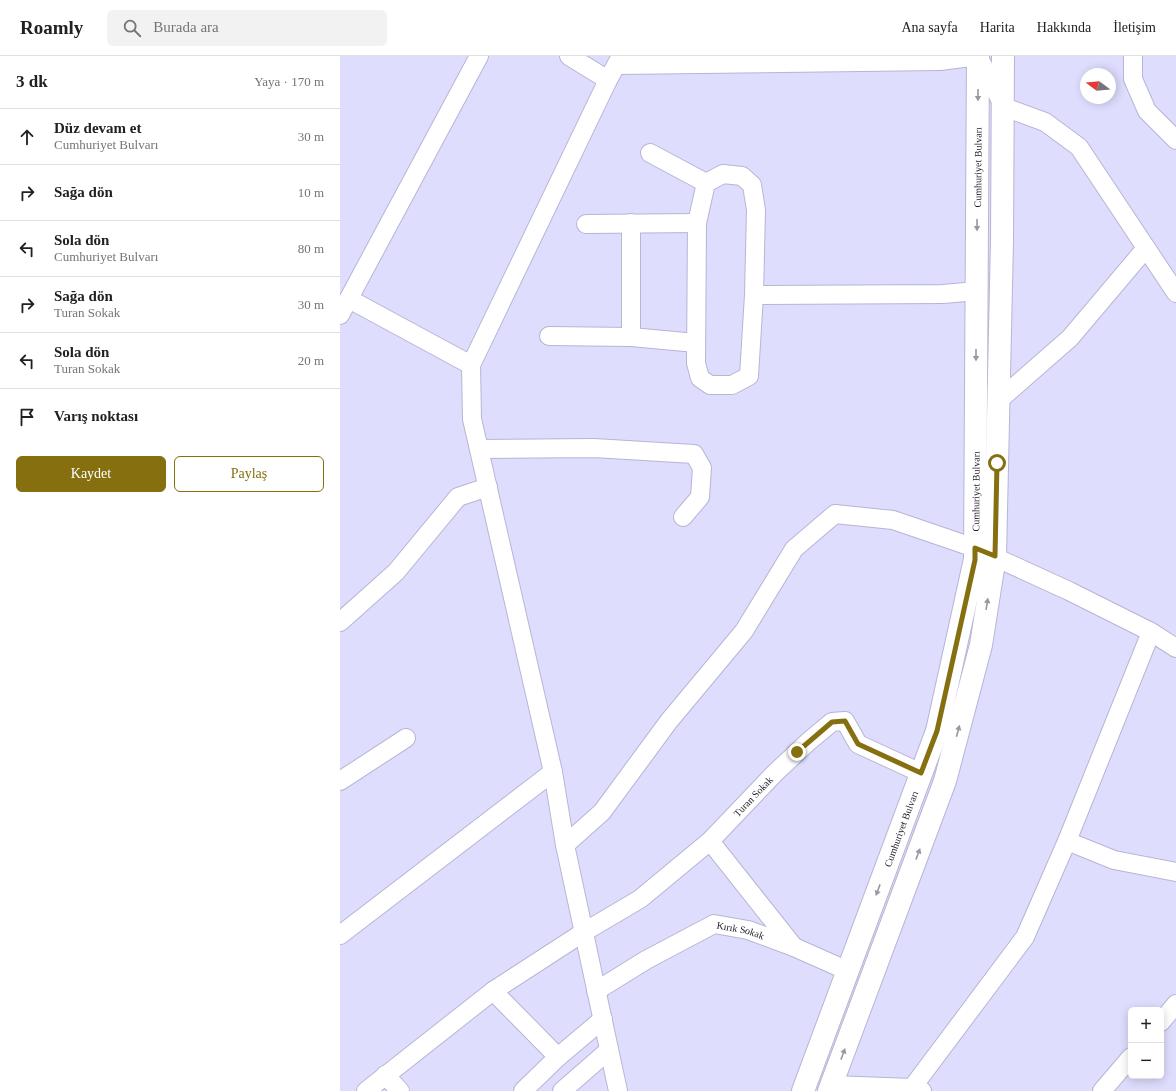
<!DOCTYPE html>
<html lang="tr">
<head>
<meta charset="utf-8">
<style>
	:root { --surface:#fff; --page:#f2f2f2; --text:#202124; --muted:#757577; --line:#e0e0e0; --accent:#856f0e }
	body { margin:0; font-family:"Times New Roman",serif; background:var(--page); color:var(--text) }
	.controls { position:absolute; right:12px; bottom:12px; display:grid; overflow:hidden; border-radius:6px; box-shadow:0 2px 10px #0003 }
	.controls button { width:36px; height:36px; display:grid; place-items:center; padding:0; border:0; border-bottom:1px solid var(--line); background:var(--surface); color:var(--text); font:20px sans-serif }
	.compass { position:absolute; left:740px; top:12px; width:36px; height:36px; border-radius:50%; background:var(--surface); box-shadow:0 2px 10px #0003; rotate:286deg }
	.stop { position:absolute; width:12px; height:12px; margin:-9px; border:3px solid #856f0e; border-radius:50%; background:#fff }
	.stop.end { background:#856f0e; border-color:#fff; box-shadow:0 1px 4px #0008 }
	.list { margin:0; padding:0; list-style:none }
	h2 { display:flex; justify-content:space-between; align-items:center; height:52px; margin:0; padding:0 16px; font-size:17px }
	h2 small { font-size:13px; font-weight:400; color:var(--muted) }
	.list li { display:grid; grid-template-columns:26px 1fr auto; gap:12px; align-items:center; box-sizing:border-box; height:56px; padding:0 16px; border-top:1px solid var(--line) }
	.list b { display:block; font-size:15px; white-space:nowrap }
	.list p { margin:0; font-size:13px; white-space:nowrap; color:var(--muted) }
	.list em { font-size:13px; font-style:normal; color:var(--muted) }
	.actions { display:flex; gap:8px; padding:12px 16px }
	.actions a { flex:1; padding:9px 0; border:1px solid var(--accent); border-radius:6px; text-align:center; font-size:14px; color:var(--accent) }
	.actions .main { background:var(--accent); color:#fff }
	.icon { flex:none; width:22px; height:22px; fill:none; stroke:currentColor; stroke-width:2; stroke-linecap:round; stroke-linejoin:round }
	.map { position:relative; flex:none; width:836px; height:1035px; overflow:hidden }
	header { display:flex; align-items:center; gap:24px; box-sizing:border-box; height:56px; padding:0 20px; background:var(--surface); border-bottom:1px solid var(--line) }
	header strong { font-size:19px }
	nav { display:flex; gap:22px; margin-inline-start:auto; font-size:14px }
	.search { width:280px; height:36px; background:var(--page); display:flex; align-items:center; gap:10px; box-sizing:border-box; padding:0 14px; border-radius:6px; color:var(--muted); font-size:15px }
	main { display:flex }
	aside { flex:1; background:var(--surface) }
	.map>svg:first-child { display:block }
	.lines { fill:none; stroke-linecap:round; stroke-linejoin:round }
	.minor-casing { stroke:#b7b5d4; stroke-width:20 }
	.major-casing { stroke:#b7b5d4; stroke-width:24 }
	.minor { stroke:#fff; stroke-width:18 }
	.major { stroke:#fff; stroke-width:22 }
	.oneway { fill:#98989d }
	.route { stroke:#856f0e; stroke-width:5 }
	.labels { text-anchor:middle; stroke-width:3; stroke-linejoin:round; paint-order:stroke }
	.street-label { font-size:10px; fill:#1b1a25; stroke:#edecf9 }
</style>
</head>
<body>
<header>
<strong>Roamly</strong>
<div class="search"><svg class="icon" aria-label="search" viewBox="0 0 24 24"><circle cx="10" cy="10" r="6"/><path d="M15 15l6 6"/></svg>Burada ara</div>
<nav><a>Ana sayfa</a><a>Harita</a><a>Hakkında</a><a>İletişim</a></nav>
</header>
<main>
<aside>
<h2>3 dk<small>Yaya · 170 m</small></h2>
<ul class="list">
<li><svg class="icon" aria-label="ahead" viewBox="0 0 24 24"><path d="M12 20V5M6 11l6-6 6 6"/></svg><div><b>Düz devam et</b><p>Cumhuriyet Bulvarı</p></div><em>30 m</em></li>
<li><svg class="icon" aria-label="right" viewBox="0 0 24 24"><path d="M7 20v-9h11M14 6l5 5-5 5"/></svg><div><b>Sağa dön</b></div><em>10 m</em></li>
<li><svg class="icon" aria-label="left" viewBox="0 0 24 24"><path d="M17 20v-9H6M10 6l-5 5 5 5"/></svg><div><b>Sola dön</b><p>Cumhuriyet Bulvarı</p></div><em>80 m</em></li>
<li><svg class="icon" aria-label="right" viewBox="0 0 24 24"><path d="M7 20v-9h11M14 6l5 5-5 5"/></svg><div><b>Sağa dön</b><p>Turan Sokak</p></div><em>30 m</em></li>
<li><svg class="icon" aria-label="left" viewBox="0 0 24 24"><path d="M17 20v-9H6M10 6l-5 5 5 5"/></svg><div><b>Sola dön</b><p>Turan Sokak</p></div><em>20 m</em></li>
<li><svg class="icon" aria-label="arrive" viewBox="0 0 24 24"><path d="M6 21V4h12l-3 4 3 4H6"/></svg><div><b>Varış noktası</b></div></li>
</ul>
<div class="actions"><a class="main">Kaydet</a><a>Paylaş</a></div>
</aside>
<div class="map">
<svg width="836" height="1035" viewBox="0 0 836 1035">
	<rect width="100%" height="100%" fill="#deddfd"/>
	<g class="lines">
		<!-- minor casing -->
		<g class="minor-casing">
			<g id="minor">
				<path d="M229 0 268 24"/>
				<path d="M638 0 664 51 705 66 739 91 836 237"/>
				<path d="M793 0V23L807 55 836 84"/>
				<path d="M277 9 600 5 638 0"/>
				<path d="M310 97 366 127"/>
				<path d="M246 168 357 167"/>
				<path d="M414 239 416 154 412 129 402 120 383 118 366 127 357 167 356 307 360 322 370 329H392L409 320 414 239 603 238 637 235"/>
				<path d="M9 243 131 309"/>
				<path d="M0 259 139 0"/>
				<path d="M209 280 291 281 356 287"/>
				<path d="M291 281V167"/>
				<path d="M658 345 730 282 806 192"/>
				<path d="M139 393 254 392 354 398 362 412 360 441 343 461"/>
				<path d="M0 566 56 516 118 441 148 431"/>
				<path d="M0 725 66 682"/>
				<path d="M370 785 454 891"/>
				<path d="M727 785 774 804 836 816"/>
				<path d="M225 789 262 756 329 665 404 575 454 493 495 458 553 464 635 492 729 535 811 576 836 592"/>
				<path d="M0 879 213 716"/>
				<path d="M153 935 218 1001"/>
				<path id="s1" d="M256 935 306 904 374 868 408 874 454 891 508 915"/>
				<path d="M821 966 836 948"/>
				<path d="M45 1019 60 1035"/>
				<path d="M492 1029 572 1032 582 1035"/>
				<path d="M572 1032 685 881 727 785 811 576"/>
				<path id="s2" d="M26 1035 153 935 244 876 300 843 370 785 435 717 468 686 492 666 505 665 518 688 581 717"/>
				<path d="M183 1035 218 1001 263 963"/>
				<path d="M222 1035 269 994"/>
				<path d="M278 1035 225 789 213 716 132 363 131 309 268 24 281 0"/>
				<path d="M762 1035 791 1001"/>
			</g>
		</g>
		<!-- major casing -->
		<g class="major-casing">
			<g id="major">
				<path id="s3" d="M463 1035 597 675 635 503 638 0"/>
				<path d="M489 1035 605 725 641 589 655 500 662 185 663 0"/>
			</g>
		</g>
		<!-- minor -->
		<use href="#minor" class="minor"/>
		<!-- major -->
		<use href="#major" class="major"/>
	</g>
	<!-- one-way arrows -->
	<defs><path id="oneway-solid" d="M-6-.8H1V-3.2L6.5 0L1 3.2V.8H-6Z"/></defs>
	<g class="oneway">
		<use href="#oneway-solid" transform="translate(638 39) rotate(90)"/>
		<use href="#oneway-solid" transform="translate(637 169) rotate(90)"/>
		<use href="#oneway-solid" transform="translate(636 299) rotate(90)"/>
		<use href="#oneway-solid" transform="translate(647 548) rotate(-81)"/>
		<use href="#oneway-solid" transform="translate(618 675) rotate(-75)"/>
		<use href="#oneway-solid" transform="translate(578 798) rotate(-70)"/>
		<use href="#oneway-solid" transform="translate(538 834) rotate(110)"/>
		<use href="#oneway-solid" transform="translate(503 998) rotate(-70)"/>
	</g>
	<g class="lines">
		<!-- route -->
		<path class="route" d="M457 696 492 666 505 665 518 688 581 717 597 675 635 504V492L655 500 657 407"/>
	</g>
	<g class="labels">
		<!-- street labels -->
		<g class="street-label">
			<text dy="4" stroke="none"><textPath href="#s3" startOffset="952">Cumhuriyet Bulvarı</textPath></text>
			<text dy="4" stroke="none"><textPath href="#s3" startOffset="628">Cumhuriyet Bulvarı</textPath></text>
			<text dy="4" stroke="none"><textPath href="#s2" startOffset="488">Turan Sokak</textPath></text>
			<text dy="4" stroke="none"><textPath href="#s3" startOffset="280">Cumhuriyet Bulvarı</textPath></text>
			<text dy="4" stroke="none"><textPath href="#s1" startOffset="163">Kırık Sokak</textPath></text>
		</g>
	</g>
</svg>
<div class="controls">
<button>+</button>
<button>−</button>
</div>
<svg class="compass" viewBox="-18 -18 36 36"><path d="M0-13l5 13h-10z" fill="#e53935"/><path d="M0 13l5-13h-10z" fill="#757577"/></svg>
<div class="stop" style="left:657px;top:407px"></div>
<div class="stop end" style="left:457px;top:696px"></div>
</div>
</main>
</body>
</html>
